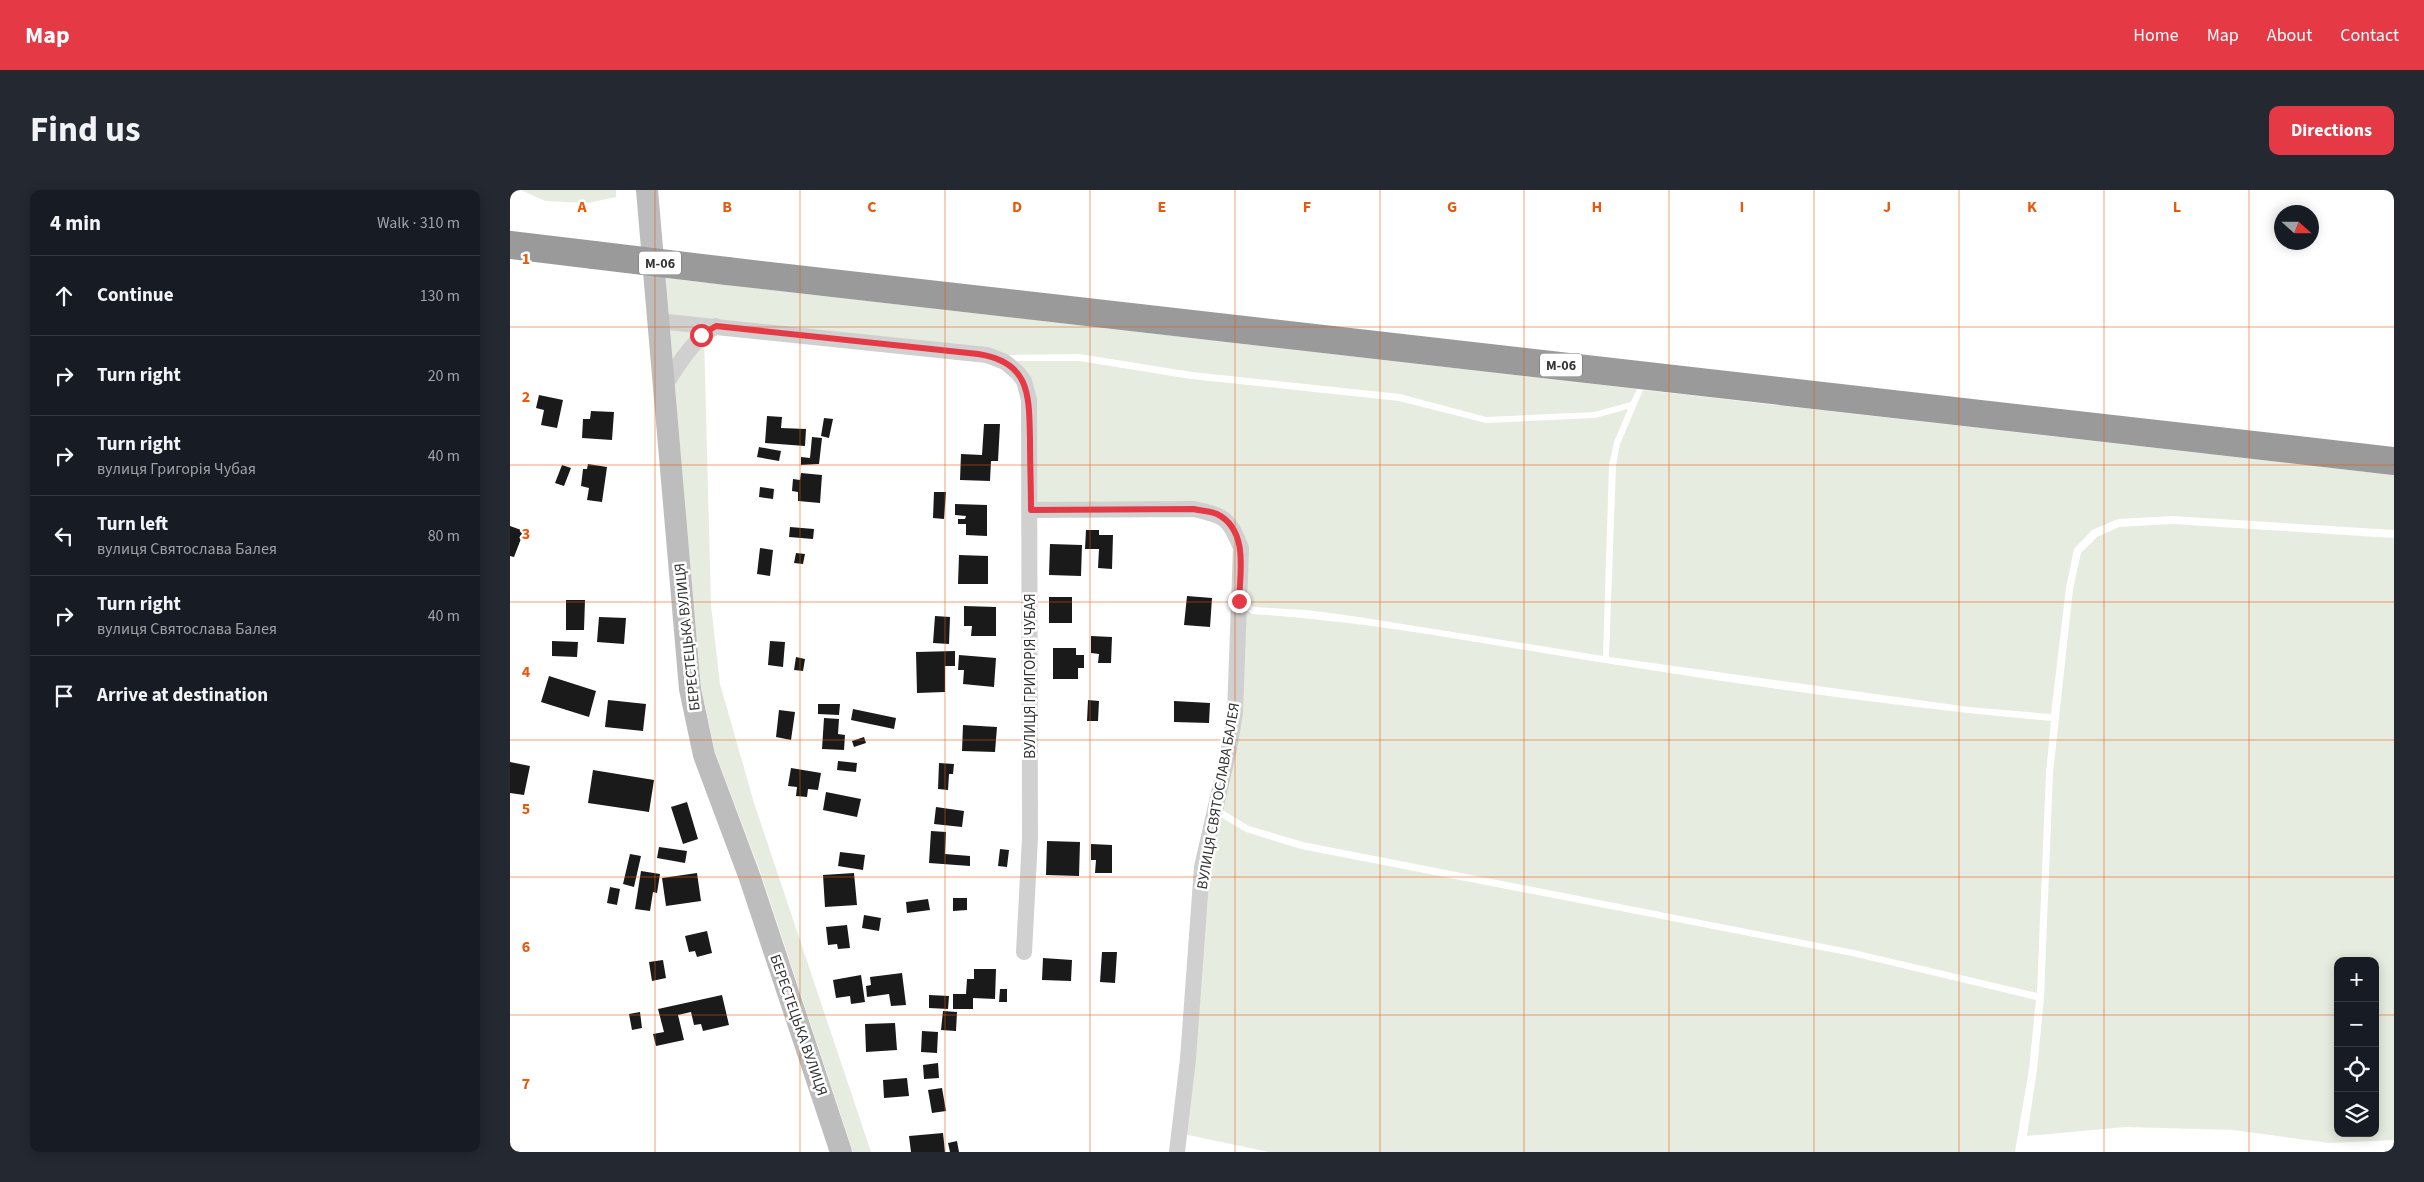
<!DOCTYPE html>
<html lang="en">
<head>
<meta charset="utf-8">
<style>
	:root { --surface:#171b24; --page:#242831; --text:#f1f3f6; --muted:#9ea1a6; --line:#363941; --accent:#e63946 }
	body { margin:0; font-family:"Source Sans 3",sans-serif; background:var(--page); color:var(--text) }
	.controls { position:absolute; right:15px; bottom:15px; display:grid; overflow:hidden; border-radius:10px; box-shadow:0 2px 12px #0003 }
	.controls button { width:45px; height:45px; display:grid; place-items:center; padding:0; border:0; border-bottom:1px solid var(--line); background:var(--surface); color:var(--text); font:25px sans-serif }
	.compass { position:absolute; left:1764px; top:15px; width:45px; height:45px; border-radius:50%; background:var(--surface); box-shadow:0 2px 12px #0003; rotate:111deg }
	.stop { position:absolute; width:15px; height:15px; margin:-11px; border:4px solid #e63946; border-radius:50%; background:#fff }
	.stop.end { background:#e63946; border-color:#fff; box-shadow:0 1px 5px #0008 }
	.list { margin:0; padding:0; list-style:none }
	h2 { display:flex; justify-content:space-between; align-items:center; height:65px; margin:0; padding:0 20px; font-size:21px }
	h2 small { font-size:16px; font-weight:400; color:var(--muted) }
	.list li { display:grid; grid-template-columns:32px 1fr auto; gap:15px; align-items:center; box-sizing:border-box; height:80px; padding:0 20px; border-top:1px solid var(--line) }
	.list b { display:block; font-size:19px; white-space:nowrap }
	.list p { margin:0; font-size:16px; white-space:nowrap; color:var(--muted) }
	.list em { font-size:16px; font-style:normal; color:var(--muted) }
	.icon { flex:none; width:28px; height:28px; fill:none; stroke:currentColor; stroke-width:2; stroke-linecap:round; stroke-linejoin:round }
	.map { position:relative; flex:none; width:1884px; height:962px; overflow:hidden; border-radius:10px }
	header { display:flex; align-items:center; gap:30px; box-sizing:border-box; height:70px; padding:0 25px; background:var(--accent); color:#fff }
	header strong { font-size:24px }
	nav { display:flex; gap:28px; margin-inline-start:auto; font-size:18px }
	.intro { display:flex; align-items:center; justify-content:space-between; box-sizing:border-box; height:120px; padding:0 30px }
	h1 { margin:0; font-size:35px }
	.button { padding:12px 22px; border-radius:10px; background:var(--accent); color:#fff; font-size:18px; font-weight:700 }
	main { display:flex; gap:30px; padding:0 30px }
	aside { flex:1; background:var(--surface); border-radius:10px; box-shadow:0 2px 12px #0003 }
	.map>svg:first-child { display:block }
	.green { fill:#e6ecdf; fill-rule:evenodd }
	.building { fill:#1a1a1a }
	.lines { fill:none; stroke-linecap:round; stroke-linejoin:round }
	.street { stroke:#d0d0d0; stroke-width:16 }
	.secondary { stroke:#bdbdbd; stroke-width:22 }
	.highway { stroke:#9a9a9a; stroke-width:28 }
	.highway-bridge { stroke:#9a9a9a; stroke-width:28 }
	.route { stroke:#e63946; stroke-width:6 }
	.grid { fill:none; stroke:#e8590c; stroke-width:1; stroke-opacity:0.55 }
	.labels { text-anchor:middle; stroke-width:5; stroke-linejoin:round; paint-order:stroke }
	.shield { fill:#fff; stroke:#707070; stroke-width:1 }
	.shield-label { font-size:14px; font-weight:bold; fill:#333 }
	.street-label { font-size:15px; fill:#333; stroke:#fff }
	.grid-label { font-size:16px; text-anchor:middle; font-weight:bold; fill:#e8590c; stroke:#fff; stroke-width:5; stroke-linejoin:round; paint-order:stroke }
</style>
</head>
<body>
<header>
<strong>Map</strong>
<nav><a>Home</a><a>Map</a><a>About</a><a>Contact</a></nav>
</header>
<div class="intro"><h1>Find us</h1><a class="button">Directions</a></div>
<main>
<aside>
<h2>4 min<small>Walk · 310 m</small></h2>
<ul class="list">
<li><svg class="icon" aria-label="ahead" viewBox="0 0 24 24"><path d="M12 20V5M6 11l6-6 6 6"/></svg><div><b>Continue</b></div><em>130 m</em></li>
<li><svg class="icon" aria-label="right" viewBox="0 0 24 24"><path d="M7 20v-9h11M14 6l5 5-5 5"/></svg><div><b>Turn right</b></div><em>20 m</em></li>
<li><svg class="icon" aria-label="right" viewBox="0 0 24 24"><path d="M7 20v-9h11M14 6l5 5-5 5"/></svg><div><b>Turn right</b><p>вулиця Григорія Чубая</p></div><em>40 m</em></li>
<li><svg class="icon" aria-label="left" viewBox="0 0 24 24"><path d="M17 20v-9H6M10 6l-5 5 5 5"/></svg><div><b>Turn left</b><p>вулиця Святослава Балея</p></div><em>80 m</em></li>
<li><svg class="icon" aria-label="right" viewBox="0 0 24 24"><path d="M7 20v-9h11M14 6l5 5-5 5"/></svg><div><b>Turn right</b><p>вулиця Святослава Балея</p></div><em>40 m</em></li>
<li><svg class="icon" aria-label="arrive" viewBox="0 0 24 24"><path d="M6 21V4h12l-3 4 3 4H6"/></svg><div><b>Arrive at destination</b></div></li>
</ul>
</aside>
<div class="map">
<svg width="1884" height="962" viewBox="0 0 1884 962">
	<rect width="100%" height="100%" fill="#fff"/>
	<!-- green -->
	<path class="green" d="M11 0H106V7L78 13 35 11Z
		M156 88 1127 199 1121 212 1084 222 976 227 890 204 682 182 569 164 491 165 159 127Z
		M160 137 192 140 163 174Z
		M194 148 201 415 210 494 244 613 361 962H343L251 684 205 562 191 497 164 188Z
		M502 171H569L681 189 889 211 976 233 1085 228 1118 219 1104 252 1099 275 1093 466 849 427 797 420 744 417 732 409 734 357 708 321 526 316 524 209Z
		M1133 200 1884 285V340L1663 326 1608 329 1582 340 1564 359 1556 398 1541 524 1459 517 1099 467 1106 276 1110 254Z
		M1663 334 1884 348V950L1819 953 1723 940 1616 937 1517 946 1527 880 1534 808 1543 583 1563 399 1571 363 1587 347 1609 337ZM1828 771H1865V943H1828Z
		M732 417 742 424C861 431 978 455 1095 473 1243 496 1392 518 1541 531L1536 583 1527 803 1344 760 793 652 739 636 709 618Z
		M707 625 736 642 791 659 1342 766 1526 810 1519 879 1505 962H759L673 944 695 678Z"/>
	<!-- building -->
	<path class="building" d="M29 205 53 210 47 238 31 235 34 220 26 218Z
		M81 221 104 222 102 250 72 248 73 229H80Z
		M257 226 272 227 271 238 296 239 295 256 255 253Z
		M314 228 323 229 319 248 311 246Z
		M474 234H490L488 271H481L480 291 450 290 451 264 472 265Z
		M302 247 312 248 309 274 291 275V267L300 268Z
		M249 257 271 261 269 271 247 267Z
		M78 274 97 277 92 312 77 310 79 298 71 296 73 279H77Z
		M52 275 61 278 54 296 45 293Z
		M291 283 312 285 310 313 288 311V302L282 301 283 289 290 290Z
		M250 297 264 299 263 309 249 307Z
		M424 302H436L434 329 423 328Z
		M445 314 477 315V346L456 345V334H448V329H455L456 326 445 325Z
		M0 336 14 341 4 367 0 366Z
		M280 337 304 339 303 349 279 347Z
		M576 340H589V345H603L602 379 588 378 589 359H575Z
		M540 354 572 355 571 386 539 385Z
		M250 358 263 360 260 386 247 384Z
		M286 363 295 364 293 374 284 373Z
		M449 365 478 366V394H448Z
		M677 406 702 408 700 437 674 435Z
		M539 407H562V433H539Z
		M56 410H75L74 440H56Z
		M454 416 486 417V446H461L462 436H454Z
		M425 426 440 427 439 454 423 453Z
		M89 427 116 428 114 454 87 452Z
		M581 446 602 447 601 473H588L589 464 581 463Z
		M42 451 68 452 67 467 42 466Z
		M260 451 275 452 273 477 258 475Z
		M543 458H566V465H574V478H568V489H543Z
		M445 461V476H435V502L407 503 406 462Z
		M449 465 486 468 484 497 453 494 454 480H448Z
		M286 467 295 469 293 481 284 480Z
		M39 486 86 501 79 527 31 512Z
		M98 510 136 514 133 541 95 537Z
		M578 510 589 511 588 531H577Z
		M664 511 700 513 699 533 664 532Z
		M308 514H330L329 525 308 524Z
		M343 519 386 528 384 539 341 530Z
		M269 520 285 522 281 550 266 547Z
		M314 528 329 529 328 544 335 545 334 560 312 559Z
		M453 535 487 537 485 562 452 561Z
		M354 547 356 553 344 557 342 551Z
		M328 571 347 573 346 582 327 580Z
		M0 572 20 576 14 605 0 603Z
		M429 573 444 574 443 584H439L438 600 428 599Z
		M281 578 311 583 308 600 298 599 297 607 286 606 287 597 278 596Z
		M83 580 144 590 139 622 78 613Z
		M316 602 351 609 347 627 313 620Z
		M177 612 188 649 173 654 161 617Z
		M426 617 454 621 452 637 424 634Z
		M421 641 436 642 435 664 460 666V676L419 673Z
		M537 651 570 652 569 686 536 685Z
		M581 654 602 655V683H585L586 670H581Z
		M149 657 177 661 175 673 147 668Z
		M490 659 499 660 497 677 488 676Z
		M330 662 355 665 353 680 328 676Z
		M120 664 131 666 124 697 113 694Z
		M131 681 150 684 147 703 143 702 140 721 125 719Z
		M187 683 191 711 156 716 152 688Z
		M344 683 347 715 315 717 313 685Z
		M100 697 110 699 107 715 97 713Z
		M443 708H457V720L443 721Z
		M418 709 420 720 397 723 396 712Z
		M354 725 371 728 369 741 352 738Z
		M337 735 340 758 328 759 327 754 318 755 316 737Z
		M197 741 202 763 187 767 185 761 179 762 175 746Z
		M592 762H607L605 793 590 792Z
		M533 768 562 770 561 791 532 790Z
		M153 770 156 788 142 791 139 772Z
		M464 779H486L485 809 463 808V819H443V804H456L457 789H464Z
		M392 783 396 815 381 816 379 804 357 807 356 796 361 795 360 787Z
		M351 785 355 812 341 814 340 806 326 808 323 790Z
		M490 799H497V812H489Z
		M212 805 219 835 193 841 191 834 184 835 181 822 168 825 174 850 146 856 143 844 154 842 148 819Z
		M419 805 439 806 438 819 419 818Z
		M433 821 447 822 446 841 431 840Z
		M130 822 132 838 122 840 119 824Z
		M385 833 387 860 356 862 355 834Z
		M412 841 428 842 427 863 411 862Z
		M428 873 429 888 414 889 413 875Z
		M397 888 399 906 374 908 373 890Z
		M432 898 436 921 422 923 418 900Z
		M433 943 435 962H401L399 946Z
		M447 951 449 962H440L438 953Z"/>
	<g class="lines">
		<!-- street -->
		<path class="street" d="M148 131 477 165 495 172 508 183 514 191 519 210 520 648 514 762
			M154 197C169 173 182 151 206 136
			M521 320 684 319C715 326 719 328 731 358L725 523 719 559 692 677 678 869 667 962"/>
		<!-- secondary -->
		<path class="secondary" d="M137 0 180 499 194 565 240 688 331 962"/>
		<!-- highway -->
		<path class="highway" d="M0 55 84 65
			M217 81 1884 271"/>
		<!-- highway-bridge -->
		<path class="highway-bridge" d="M84 65 217 81"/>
	</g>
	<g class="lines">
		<!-- route -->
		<path class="route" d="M191 145 206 136 468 164C521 172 519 206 520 250 520 273 521 296 521 320L684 319C691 321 701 321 707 324 739 340 730 383 729 411"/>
	</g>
	<!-- grid -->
	<path class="grid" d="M145 0V962M290 0V962M435 0V962M580 0V962M725 0V962M870 0V962M1014 0V962M1159 0V962M1304 0V962M1449 0V962M1594 0V962M1739 0V962M0 137H1884M0 275H1884M0 412H1884M0 550H1884M0 687H1884M0 825H1828M1865 825H1884"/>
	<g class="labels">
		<!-- shield labels -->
		<g class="shield">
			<rect x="129" y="61.5" width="42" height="23" rx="4"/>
			<rect x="1030" y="163.5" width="42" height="23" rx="4"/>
		</g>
		<g class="shield-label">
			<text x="150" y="78">М-06</text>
			<text x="1051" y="180">М-06</text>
		</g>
		<!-- street labels -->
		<g class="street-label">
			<text transform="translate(177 447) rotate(-96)" y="5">БЕРЕСТЕЦЬКА ВУЛИЦЯ</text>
			<text transform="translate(520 486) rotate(-90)" y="5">ВУЛИЦЯ ГРИГОРІЯ ЧУБАЯ</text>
			<text transform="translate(708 606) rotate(-80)" y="5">ВУЛИЦЯ СВЯТОСЛАВА БАЛЕЯ</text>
			<text transform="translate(289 835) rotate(71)" y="5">БЕРЕСТЕЦЬКА ВУЛИЦЯ</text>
		</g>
	</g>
	<g class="grid-label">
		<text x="72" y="22">A</text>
		<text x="217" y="22">B</text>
		<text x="362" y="22">C</text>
		<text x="507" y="22">D</text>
		<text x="652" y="22">E</text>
		<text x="797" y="22">F</text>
		<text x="942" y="22">G</text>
		<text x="1087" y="22">H</text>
		<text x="1232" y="22">I</text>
		<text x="1377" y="22">J</text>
		<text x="1522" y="22">K</text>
		<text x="1667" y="22">L</text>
		<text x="16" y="74">1</text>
		<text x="16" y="212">2</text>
		<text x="16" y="349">3</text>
		<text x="16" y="487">4</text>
		<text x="16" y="624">5</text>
		<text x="16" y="762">6</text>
		<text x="16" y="899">7</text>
	</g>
</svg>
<div class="controls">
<button>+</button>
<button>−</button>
<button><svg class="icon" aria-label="locate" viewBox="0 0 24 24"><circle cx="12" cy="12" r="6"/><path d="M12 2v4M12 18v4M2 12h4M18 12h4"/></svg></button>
<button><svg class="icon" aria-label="layers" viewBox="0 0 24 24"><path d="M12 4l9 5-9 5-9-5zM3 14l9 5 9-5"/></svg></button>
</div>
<svg class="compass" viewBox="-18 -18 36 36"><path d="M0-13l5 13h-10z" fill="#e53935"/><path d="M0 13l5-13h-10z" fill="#9ea1a6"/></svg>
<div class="stop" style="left:191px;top:145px"></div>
<div class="stop end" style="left:729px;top:411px"></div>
</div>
</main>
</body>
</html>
